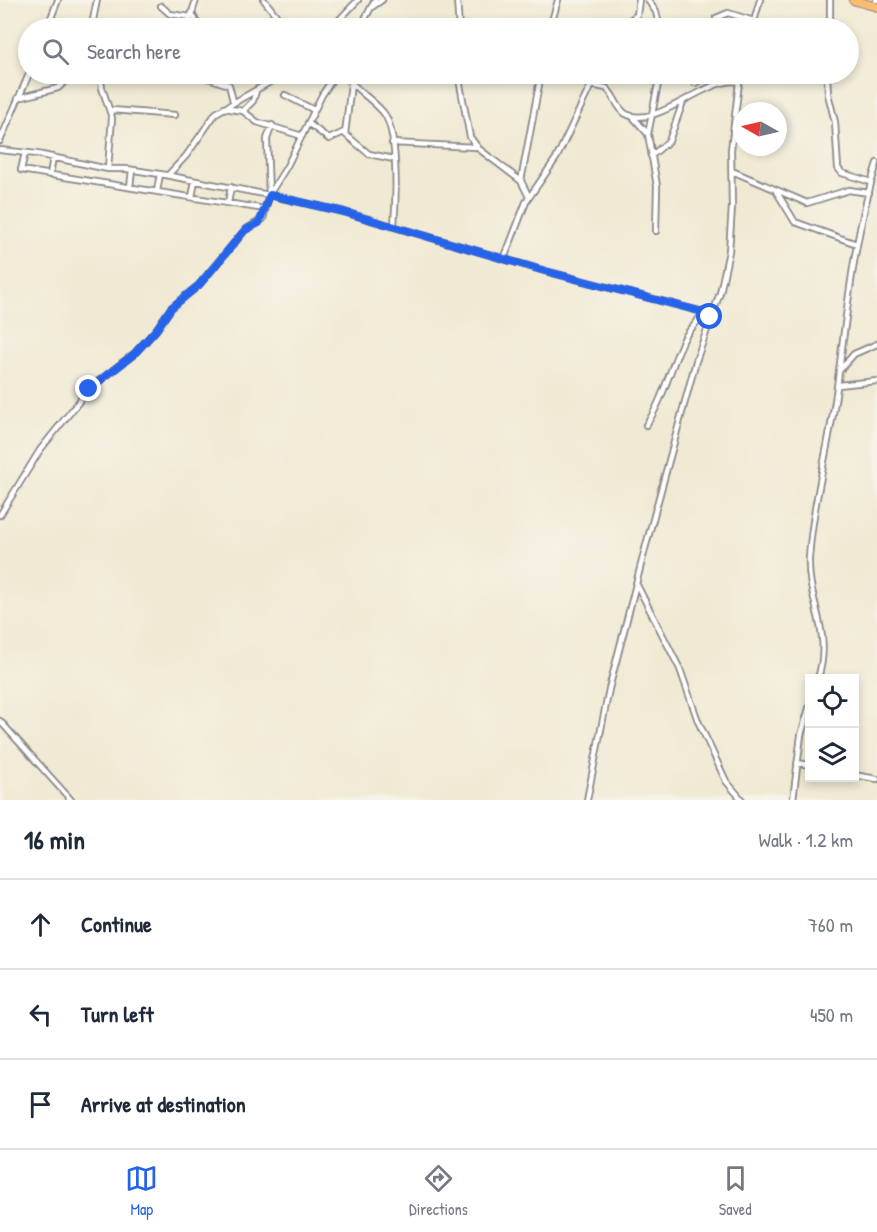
<!DOCTYPE html>
<html lang="en">
<head>
<meta charset="utf-8">
<style>
	:root { --surface:#fff; --page:#f2f2f3; --text:#1f2937; --muted:#747a83; --line:#e0e1e3; --accent:#2563eb }
	body { margin:0; font-family:"Patrick Hand",sans-serif; background:var(--page); color:var(--text) }
	.controls { position:absolute; right:18px; bottom:18px; display:grid; overflow:hidden; border-radius:0px; box-shadow:0 3px 9px #0003 }
	.controls button { width:54px; height:54px; display:grid; place-items:center; padding:0; border:0; border-bottom:2px solid var(--line); background:var(--surface); color:var(--text); font:30px sans-serif }
	.compass { position:absolute; left:733px; top:102px; width:54px; height:54px; border-radius:50%; background:var(--surface); box-shadow:0 3px 9px #0003; rotate:278deg }
	.stop { position:absolute; width:18px; height:18px; margin:-14px; border:4px solid #2563eb; border-radius:50%; background:#fff }
	.stop.end { background:#2563eb; border-color:#fff; box-shadow:0 2px 6px #0008 }
	.list { margin:0; padding:0; list-style:none }
	h2 { display:flex; justify-content:space-between; align-items:center; height:78px; margin:0; padding:0 24px; font-size:26px }
	h2 small { font-size:20px; font-weight:400; color:var(--muted) }
	.list li { display:grid; grid-template-columns:39px 1fr auto; gap:18px; align-items:center; box-sizing:border-box; height:90px; padding:0 24px; border-top:2px solid var(--line) }
	.list b { display:block; font-size:22px; white-space:nowrap }
	.list em { font-size:20px; font-style:normal; color:var(--muted) }
	.icon { flex:none; width:33px; height:33px; fill:none; stroke:currentColor; stroke-width:2; stroke-linecap:round; stroke-linejoin:round }
	.map { position:relative; flex:none; width:877px; height:800px; overflow:hidden }
	.search { position:absolute; background:var(--surface); box-shadow:0 3px 9px #0003; left:18px; right:18px; top:18px; height:66px; display:flex; align-items:center; gap:15px; box-sizing:border-box; padding:0 21px; border-radius:33px; color:var(--muted); font-size:22px }
	.sheet { height:348px; background:var(--surface) }
	nav { display:flex; justify-content:space-around; align-items:center; box-sizing:border-box; height:84px; border-top:2px solid var(--line); background:var(--surface); font-size:16px; color:var(--muted) }
	nav a { display:grid; justify-items:center; gap:3px }
	nav .on { color:var(--accent) }
	.map>svg:first-child { display:block }
	.lines { fill:none; stroke-linecap:round; stroke-linejoin:round }
	.street-casing { stroke:#898687; stroke-width:8 }
	.highway-casing { stroke:#898687; stroke-width:10 }
	.street { stroke:#fff; stroke-width:4.5 }
	.highway { stroke:#fdbc6f; stroke-width:8 }
	.route { stroke:#2563eb; stroke-width:8 }
</style>
</head>
<body>
<div class="map">
<svg width="877" height="800" viewBox="0 0 877 800">
	<rect width="100%" height="100%" fill="#f7f3e8"/>
	<filter id="ink" filterUnits="userSpaceOnUse"><feTurbulence type="fractalNoise" baseFrequency=".0167" numOctaves="2"/><feDisplacementMap in="SourceGraphic" scale="12" xChannelSelector="R" yChannelSelector="G"/><feConvolveMatrix kernelMatrix="1 2 1 2 8 2 1 2 1" color-interpolation-filters="sRGB"/></filter>
	<filter id="wash" filterUnits="userSpaceOnUse"><feTurbulence type="fractalNoise" baseFrequency=".008" numOctaves="4" result="noise"/><feDisplacementMap in="SourceGraphic" scale="24" xChannelSelector="R" yChannelSelector="G"/><feGaussianBlur stdDeviation="1.35" result="paint"/><feColorMatrix in="noise" values="0 0 0 0 0 0 0 0 0 0 0 0 0 0 0 0 0 1.4 0 .05"/><feComposite in="paint" operator="in"/></filter>
	<g filter="url(#wash)">
		<rect width="100%" height="100%" fill="#f0e9d3"/>
	</g>
	<g filter="url(#ink)">
		<g class="lines">
			<!-- street casing -->
			<g class="street-casing">
				<path id="street" d="M264 0 286 28
					M457 0 459 28
					M648 0 656 12 660 28
					M876 0H877
					M161 6 170 14 191 17
					M372 7 382 0
					M193 15 199 28
					M716 18 728 13 754 21
					M47 28 58 0
					M95 28 93 20 97 0
					M187 28 196 0
					M315 28 337 22 358 0
					M360 28 375 0
					M550 28 558 0
					M629 28 628 21 637 15 639 0
					M752 28 760 0
					M830 28V0
					M100 74 102 88 112 118 108 169
					M196 74 229 85 233 101
					M344 74C354 89 371 98 383 112 399 131 396 201 394 226
					M458 74 470 137 479 149 521 181 529 197
					M693 74 695 83
					M827 74 828 94 835 122 838 168 842 173 871 182
					M695 83 710 74 729 80
					M351 84 345 134 369 154 394 159
					M285 95 314 110
					M18 98 58 88 73 74
					M224 108 243 111 257 122 302 136
					M112 110 175 115
					M243 111 253 101 256 91
					M633 117 648 134
					M308 123 329 139 344 132
					M0 141 29 74
					M392 143 476 147
					M0 150 37 154 108 169H127L160 174 274 196 344 212 545 271 711 314
					M25 153 21 170 265 209
					M651 156 669 141 683 102
					M732 171 807 203 849 190 869 193
					M50 175 53 157
					M168 175 186 156 216 113 284 74
					M521 181 541 74
					M130 187 132 170
					M157 191 160 174
					M776 191 795 222 854 243
					M269 195 267 139 272 125
					M192 197 195 181
					M228 203 231 187
					M656 231 657 186 648 134 660 74
					M504 259 526 202 557 157 591 85 606 88C615 95 616 108 626 114 657 130 709 74 739 82
					M839 371 854 354 877 344
					M838 385 877 381
					M646 425C664 399 670 367 684 339 689 328 699 324 702 312
					M0 515 40 450 89 389 134 354 156 330 171 308 199 285 245 230 263 219 269 195 287 166 322 95 336 74
					M637 585 680 669 698 721 726 781 742 800
					M818 678C833 631 807 602 809 558 813 500 830 444 837 387 847 311 854 235 877 163
					M0 721 71 800
					M797 763 810 765
					M854 775 877 779
					M587 800 609 689 645 549 696 361 720 293 729 251 732 207 731 150 740 74
					M793 800 801 735 810 705"/>
			</g>
			<!-- highway casing -->
			<g class="highway-casing">
				<path id="highway" d="M853 0 877 7"/>
			</g>
			<!-- street -->
			<use href="#street" class="street"/>
			<!-- highway -->
			<use href="#highway" class="highway"/>
		</g>
	</g>
	<g class="lines" filter="url(#ink)">
		<!-- route -->
		<path class="route" d="M89 389 134 354 156 330 171 308 199 285 245 230 259 223 270 195 344 212 545 271 711 314 710 317"/>
	</g>
</svg>
<div class="controls">
<button><svg class="icon" aria-label="locate" viewBox="0 0 24 24"><circle cx="12" cy="12" r="6"/><path d="M12 2v4M12 18v4M2 12h4M18 12h4"/></svg></button>
<button><svg class="icon" aria-label="layers" viewBox="0 0 24 24"><path d="M12 4l9 5-9 5-9-5zM3 14l9 5 9-5"/></svg></button>
</div>
<svg class="compass" viewBox="-18 -18 36 36"><path d="M0-13l5 13h-10z" fill="#e53935"/><path d="M0 13l5-13h-10z" fill="#747a83"/></svg>
<div class="stop" style="left:710px;top:317px"></div>
<div class="stop end" style="left:89px;top:389px"></div>
<div class="search"><svg class="icon" aria-label="search" viewBox="0 0 24 24"><circle cx="10" cy="10" r="6"/><path d="M15 15l6 6"/></svg>Search here</div>
</div>
<section class="sheet">
<h2>16 min<small>Walk · 1.2 km</small></h2>
<ul class="list">
<li><svg class="icon" aria-label="ahead" viewBox="0 0 24 24"><path d="M12 20V5M6 11l6-6 6 6"/></svg><div><b>Continue</b></div><em>760 m</em></li>
<li><svg class="icon" aria-label="left" viewBox="0 0 24 24"><path d="M17 20v-9H6M10 6l-5 5 5 5"/></svg><div><b>Turn left</b></div><em>450 m</em></li>
<li><svg class="icon" aria-label="arrive" viewBox="0 0 24 24"><path d="M6 21V4h12l-3 4 3 4H6"/></svg><div><b>Arrive at destination</b></div></li>
</ul>
</section>
<nav>
<a class="on"><svg class="icon" aria-label="map" viewBox="0 0 24 24"><path d="M3 6l6-2 6 2 6-2v14l-6 2-6-2-6 2zM9 4v14M15 6v14"/></svg>Map</a>
<a><svg class="icon" aria-label="directions" viewBox="0 0 24 24"><path d="M12 3l9 9-9 9-9-9zM9 14v-3h6M13 9l2 2-2 2"/></svg>Directions</a>
<a><svg class="icon" aria-label="saved" viewBox="0 0 24 24"><path d="M7 4h10v16l-5-4-5 4z"/></svg>Saved</a>
</nav>
</body>
</html>
